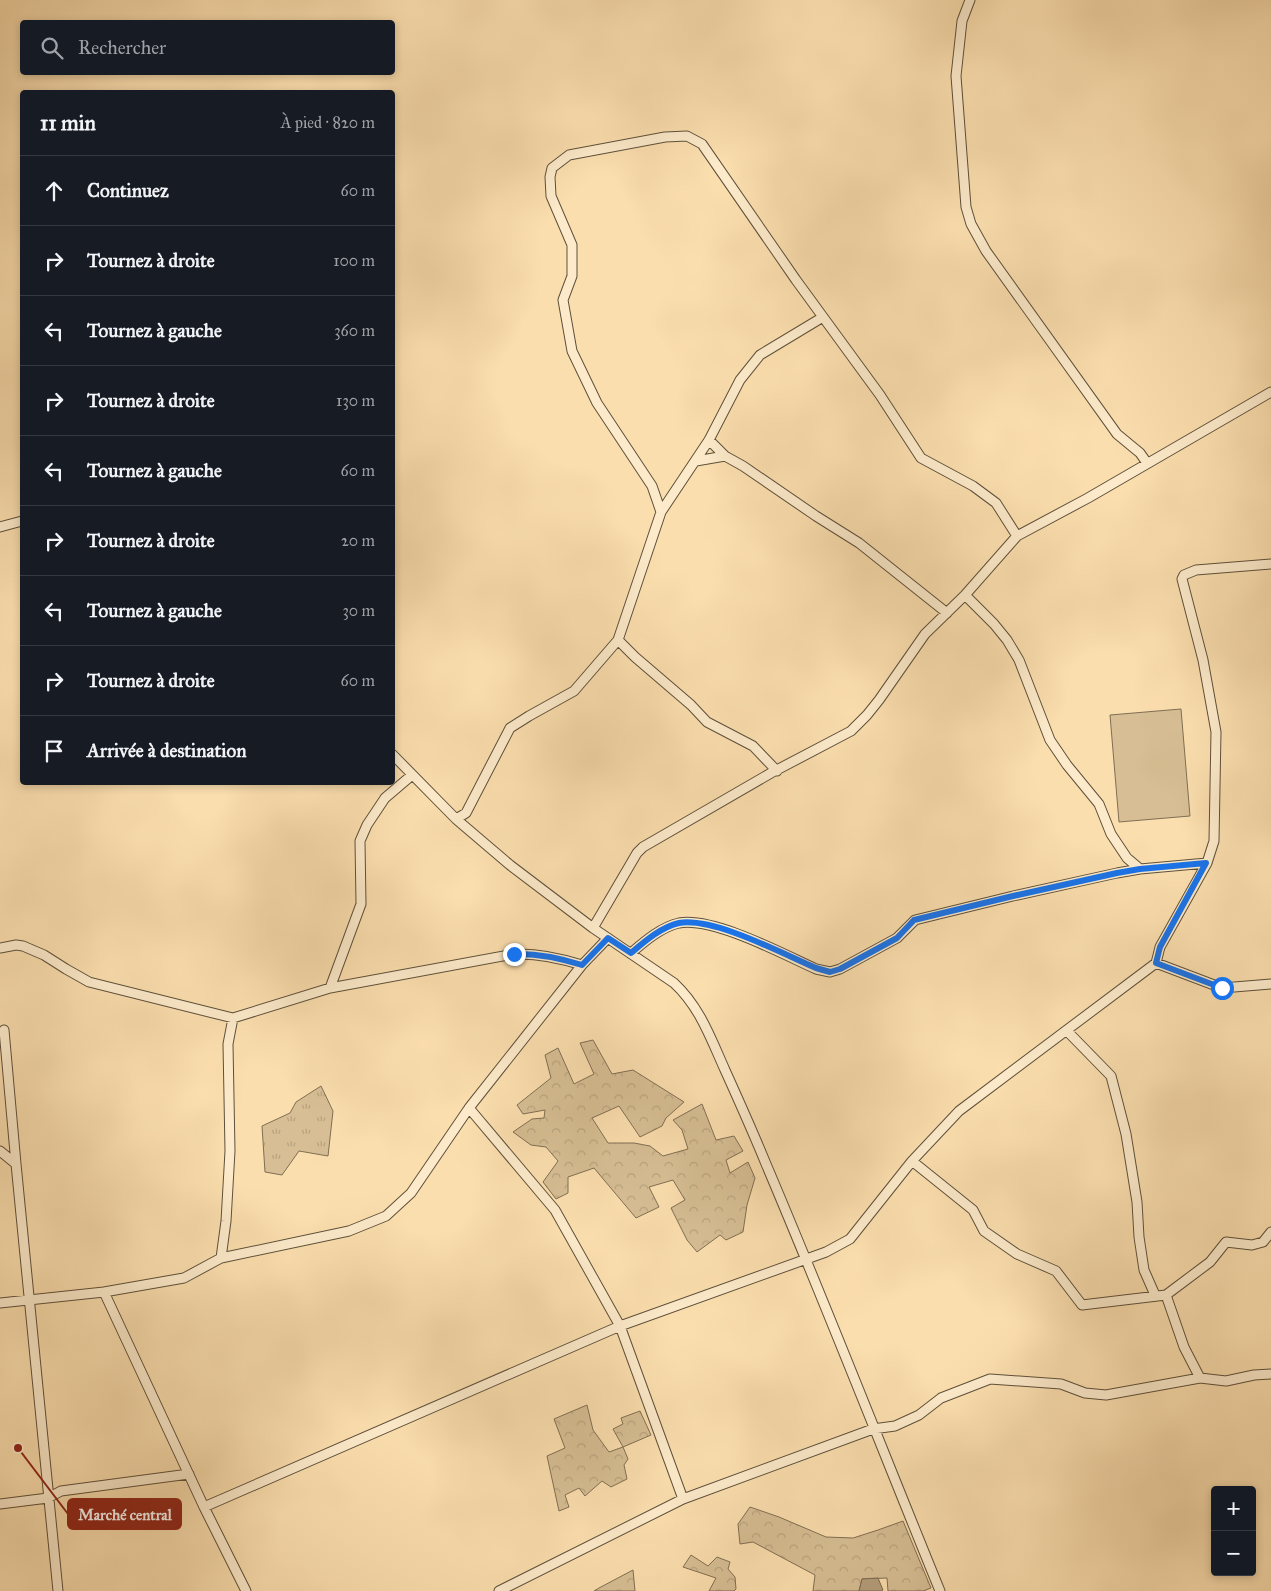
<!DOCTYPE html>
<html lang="fr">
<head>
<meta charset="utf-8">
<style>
	:root { --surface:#171b24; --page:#242831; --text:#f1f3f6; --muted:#9ea1a6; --line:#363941 }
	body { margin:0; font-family:"IM FELL Great Primer",serif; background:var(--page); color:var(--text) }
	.controls { position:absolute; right:15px; bottom:15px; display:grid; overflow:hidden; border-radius:5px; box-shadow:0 2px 8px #0003 }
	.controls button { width:45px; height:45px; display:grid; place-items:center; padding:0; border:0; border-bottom:1px solid var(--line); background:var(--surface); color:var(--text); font:25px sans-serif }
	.stop { position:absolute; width:15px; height:15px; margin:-11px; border:4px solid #1a73e8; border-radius:50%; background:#fff }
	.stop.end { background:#1a73e8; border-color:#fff; box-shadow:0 1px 5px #0008 }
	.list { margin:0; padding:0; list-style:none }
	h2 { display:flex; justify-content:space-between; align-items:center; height:65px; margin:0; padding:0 20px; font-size:21px }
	h2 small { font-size:16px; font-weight:400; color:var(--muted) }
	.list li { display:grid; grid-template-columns:32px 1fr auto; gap:15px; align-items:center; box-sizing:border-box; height:70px; padding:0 20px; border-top:1px solid var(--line) }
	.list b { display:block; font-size:19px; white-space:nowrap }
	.list em { font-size:16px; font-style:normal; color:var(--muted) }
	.icon { flex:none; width:28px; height:28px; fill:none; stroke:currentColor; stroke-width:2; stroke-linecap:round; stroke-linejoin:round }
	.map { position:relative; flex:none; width:1271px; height:1591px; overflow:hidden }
	.search { position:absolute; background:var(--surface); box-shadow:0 2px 8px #0003; left:20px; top:20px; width:375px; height:55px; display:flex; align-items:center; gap:12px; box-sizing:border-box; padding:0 18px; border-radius:5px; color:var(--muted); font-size:19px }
	.panel { position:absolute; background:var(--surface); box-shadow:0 2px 8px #0003; left:20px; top:90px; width:375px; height:695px; border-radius:5px }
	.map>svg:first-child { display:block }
	.grass { fill:url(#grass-tufts); stroke:#806f54 }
	.forest { fill:url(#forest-crowns); stroke:#806f54 }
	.garden { fill:#d7be94; stroke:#806f54 }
	.water { fill:#b49d7a; stroke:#7d6b51 }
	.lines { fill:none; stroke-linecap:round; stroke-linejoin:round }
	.minor-casing { stroke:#5e503a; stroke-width:11 }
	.minor { stroke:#fceaca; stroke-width:9 }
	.route { stroke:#1a73e8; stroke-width:6 }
	.leader { fill:none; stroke:#8f2418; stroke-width:2 }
	.callout-dot { fill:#8f2418; stroke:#fceaca; stroke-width:2 }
	.callout { fill:#8f2418; stroke:#8f2418; stroke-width:2 }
	.callout-label { font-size:15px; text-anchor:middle; font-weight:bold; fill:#fff }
</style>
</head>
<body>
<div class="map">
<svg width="1271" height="1591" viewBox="0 0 1271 1591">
	<defs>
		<pattern id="grass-tufts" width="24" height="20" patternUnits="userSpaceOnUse" patternTransform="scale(1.25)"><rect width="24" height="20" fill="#d7be94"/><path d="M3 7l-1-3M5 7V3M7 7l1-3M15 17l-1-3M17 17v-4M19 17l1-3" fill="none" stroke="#b9a37f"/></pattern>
		<pattern id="forest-crowns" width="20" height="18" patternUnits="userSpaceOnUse" patternTransform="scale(1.25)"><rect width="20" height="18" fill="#d7be94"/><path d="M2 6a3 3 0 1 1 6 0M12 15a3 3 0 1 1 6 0" fill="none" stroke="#b9a37f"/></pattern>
	</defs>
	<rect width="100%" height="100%" fill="#fbdeae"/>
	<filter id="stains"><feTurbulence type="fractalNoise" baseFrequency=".004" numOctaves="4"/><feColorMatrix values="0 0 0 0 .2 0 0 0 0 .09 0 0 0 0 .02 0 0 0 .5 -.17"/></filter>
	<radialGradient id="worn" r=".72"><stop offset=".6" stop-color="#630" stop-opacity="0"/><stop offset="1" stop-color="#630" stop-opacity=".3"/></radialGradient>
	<!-- grass -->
	<path class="grass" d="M321 1086 333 1111 328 1156 299 1151 282 1175 265 1172 262 1126 290 1113 296 1102Z"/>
	<!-- forest -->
	<path class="forest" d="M593 1040 612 1074 633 1070 684 1102 666 1118 662 1126 640 1137 619 1106 592 1118 608 1143H634L650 1146 663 1156 688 1149 682 1130 673 1120 702 1104 716 1140 734 1136 743 1151 726 1160 730 1173 748 1162 755 1178 747 1205 743 1232 726 1240 720 1235 697 1252 687 1240 671 1208 685 1200 673 1180 649 1187 659 1207 636 1218 594 1168 568 1177V1193L556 1199 543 1182 558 1161 546 1147 531 1145 513 1132 532 1119 544 1118 545 1110 523 1114 517 1105 551 1078 545 1055 558 1048 574 1084 594 1074 580 1043Z
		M587 1405 593 1430 609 1452 623 1447 613 1429 623 1424 621 1418 640 1411 651 1435 623 1447 628 1459 624 1465 627 1479 611 1487 602 1481 585 1496 579 1488 565 1495 569 1507 559 1511 547 1456 565 1448 554 1419Z
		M750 1507 779 1517 826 1537 853 1538 878 1530 903 1521 931 1588 923 1591H888L887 1578 862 1579 859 1591H813L815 1575 753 1542 740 1544 738 1524Z
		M691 1555 708 1566 717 1557 730 1562 728 1569 735 1577 736 1589 734 1591H709L716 1578 683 1567Z
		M633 1570 635 1591H594L599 1588Z"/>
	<!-- garden -->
	<path class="garden" d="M1181 709 1190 816 1119 822 1110 715Z"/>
	<!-- water -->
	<path class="water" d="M878 1578 883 1590 881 1591H859L862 1579Z"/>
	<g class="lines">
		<!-- minor casing -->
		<g class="minor-casing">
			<path id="minor" d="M970 0 962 21 956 76 966 207 971 224 986 251 1117 434 1140 453 1147 463
				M709 440 725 456 743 466 816 516 859 543 947 613
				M696 461 725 456
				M661 512 709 440 740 380 760 355 823 317
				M0 527 22 521
				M965 595 994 624 1007 640 1019 660 1050 740 1067 765 1099 804 1111 834 1127 858 1140 869
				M618 640 635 657 691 705 707 722 753 746 777 771
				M392 754 456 819 510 865 593 928 674 983C700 1007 711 1039 725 1070 739 1101 753 1132 766 1164 826 1305 882 1449 940 1591
				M456 819 466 813 510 728 529 716 574 691 618 640 661 512 652 486 597 403 572 351 563 300 572 276V245L551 196 550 177 552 168 569 155 665 137 687 136 702 144 796 280 880 395 921 458 973 486 996 503 1017 536
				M593 928 637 853 643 847 771 773 851 731 867 715 879 700 925 634 965 595 1017 536 1088 498 1271 392
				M0 948 16 945 23 946 44 955 66 969 89 982 233 1018 330 988 514 954C538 953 560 958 582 965
				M631 953C644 942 661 927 679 923 714 917 783 954 816 969L830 972 840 969 897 938 915 920 1013 896 1117 873 1140 869 1207 863
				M1156 963 1160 947 1207 863 1214 841 1216 732 1203 660 1182 579 1184 575 1196 570 1271 564
				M330 988 361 904 360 841 367 825 385 798 412 775
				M4 1030 16 1164
				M1067 1031 1111 1076 1126 1134 1137 1202 1139 1237 1144 1270 1155 1295
				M469 1108 555 1210 620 1326 683 1499
				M0 1151 16 1164 58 1591
				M912 1161 973 1210 984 1231 1017 1254 1056 1271 1082 1305 1166 1295 1210 1262 1226 1242 1252 1245 1263 1242 1271 1232
				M221 1258 226 1221 230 1151 228 1044 233 1018
				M104 1292 184 1278 221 1258 349 1231 386 1216 411 1193 469 1108 582 965 608 938
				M1166 1295 1184 1347 1200 1378
				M0 1303 104 1292 204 1507 246 1591
				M0 1504 48 1498 61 1491 189 1474
				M204 1507 620 1326 826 1252 850 1239 912 1161 959 1111 1156 963 1222 988 1271 984
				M499 1591 683 1499 873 1429 895 1426 919 1415 941 1398 990 1379 1061 1384 1085 1393 1106 1395 1200 1378 1226 1381 1254 1375 1271 1374"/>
		</g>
		<!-- minor -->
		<use href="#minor" class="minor"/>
	</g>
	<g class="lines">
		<!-- route -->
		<path class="route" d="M514 954C538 953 560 958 582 965L608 938 631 953C644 942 661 927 679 923 714 917 783 954 816 968L830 972 840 969 897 938 914 920 1013 896 1117 873 1140 869 1206 863 1160 947 1156 963 1222 988"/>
	</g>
	<!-- callouts -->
	<path class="leader" d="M18 1448L68 1514"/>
	<circle class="callout-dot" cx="18" cy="1448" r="5"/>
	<rect class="callout" x="68" y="1499" width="113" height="30" rx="5"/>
	<g class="callout-label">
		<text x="125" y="1520">Marché central</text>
	</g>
	<rect width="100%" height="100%" filter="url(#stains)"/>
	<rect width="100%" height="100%" fill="url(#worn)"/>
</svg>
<div class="controls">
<button>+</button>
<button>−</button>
</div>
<div class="stop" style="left:1222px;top:988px"></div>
<div class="stop end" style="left:514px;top:954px"></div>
<div class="search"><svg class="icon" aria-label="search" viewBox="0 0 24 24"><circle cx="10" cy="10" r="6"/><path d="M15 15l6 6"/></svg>Rechercher</div>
<section class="panel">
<h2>11 min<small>À pied · 820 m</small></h2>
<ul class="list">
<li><svg class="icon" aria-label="ahead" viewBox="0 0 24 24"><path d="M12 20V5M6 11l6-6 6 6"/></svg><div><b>Continuez</b></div><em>60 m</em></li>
<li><svg class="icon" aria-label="right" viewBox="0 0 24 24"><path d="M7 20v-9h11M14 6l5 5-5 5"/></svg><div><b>Tournez à droite</b></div><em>100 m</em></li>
<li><svg class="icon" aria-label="left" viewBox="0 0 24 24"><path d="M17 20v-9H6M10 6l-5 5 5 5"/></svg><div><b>Tournez à gauche</b></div><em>360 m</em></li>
<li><svg class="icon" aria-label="right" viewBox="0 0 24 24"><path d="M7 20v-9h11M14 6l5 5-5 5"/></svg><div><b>Tournez à droite</b></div><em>130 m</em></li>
<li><svg class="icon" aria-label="left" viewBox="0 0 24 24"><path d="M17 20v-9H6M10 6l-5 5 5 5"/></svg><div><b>Tournez à gauche</b></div><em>60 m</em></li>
<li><svg class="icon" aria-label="right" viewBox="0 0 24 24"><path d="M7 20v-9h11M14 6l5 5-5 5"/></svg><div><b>Tournez à droite</b></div><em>20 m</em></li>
<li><svg class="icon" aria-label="left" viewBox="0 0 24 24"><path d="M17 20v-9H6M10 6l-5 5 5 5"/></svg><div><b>Tournez à gauche</b></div><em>30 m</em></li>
<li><svg class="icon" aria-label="right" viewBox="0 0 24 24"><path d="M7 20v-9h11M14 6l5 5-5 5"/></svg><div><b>Tournez à droite</b></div><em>60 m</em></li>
<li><svg class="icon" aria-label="arrive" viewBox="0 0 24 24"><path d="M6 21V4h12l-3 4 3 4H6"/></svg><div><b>Arrivée à destination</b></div></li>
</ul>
</section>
</div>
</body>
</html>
